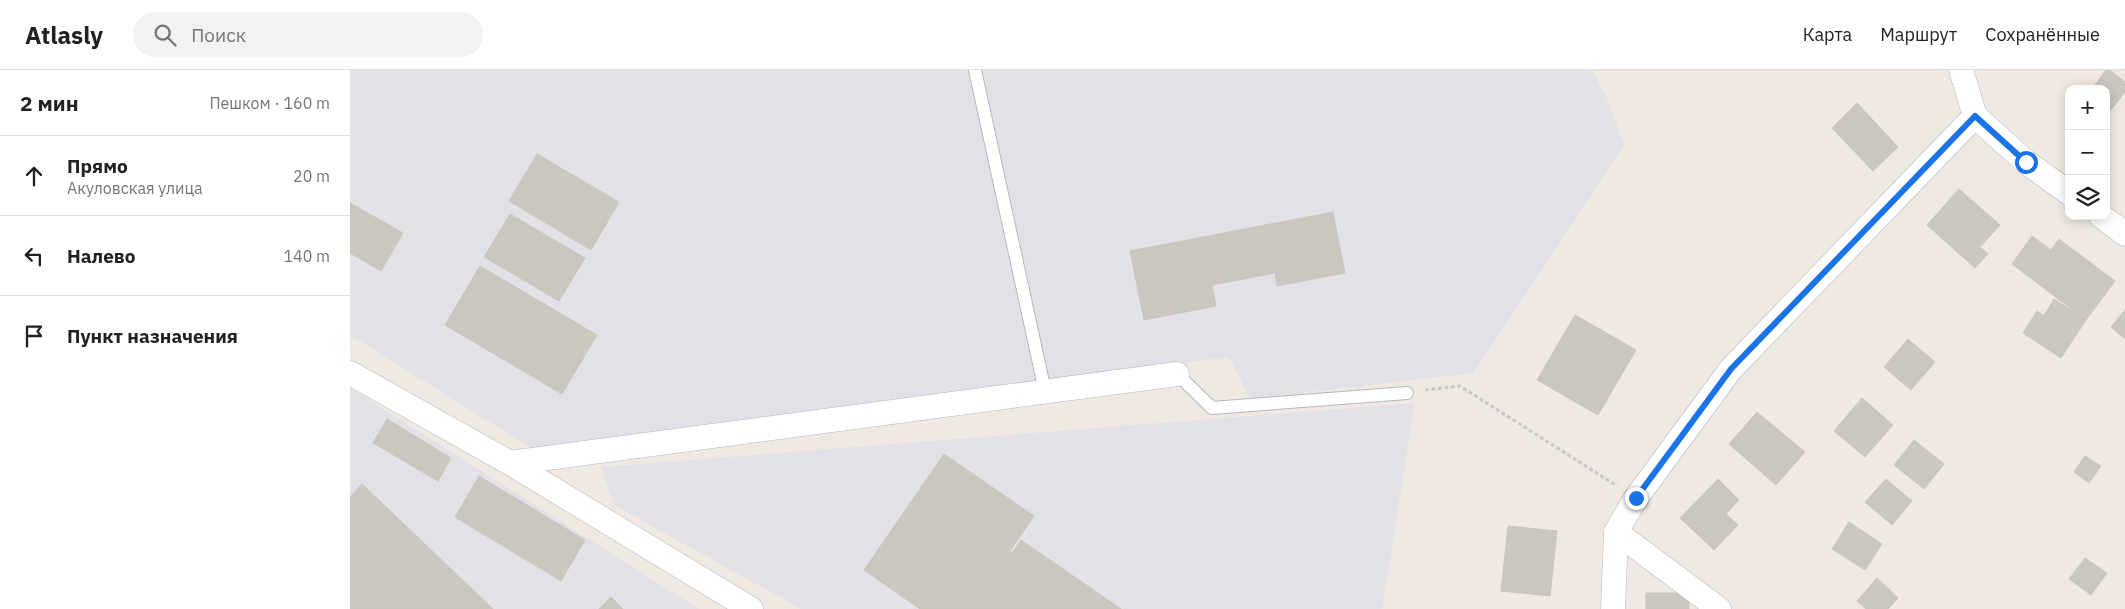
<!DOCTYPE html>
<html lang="ru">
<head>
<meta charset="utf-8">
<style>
	:root { --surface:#fff; --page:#f2f2f2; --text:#202124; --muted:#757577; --line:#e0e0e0 }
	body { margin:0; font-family:"IBM Plex Sans",sans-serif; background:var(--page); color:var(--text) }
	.controls { position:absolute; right:15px; top:15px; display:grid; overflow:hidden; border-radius:10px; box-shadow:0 2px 12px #0003 }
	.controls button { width:45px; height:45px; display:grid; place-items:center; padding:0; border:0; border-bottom:1px solid var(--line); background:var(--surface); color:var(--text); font:25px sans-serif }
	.stop { position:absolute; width:15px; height:15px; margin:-11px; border:4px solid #1a73e8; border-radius:50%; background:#fff }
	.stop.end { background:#1a73e8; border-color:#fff; box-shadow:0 1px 5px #0008 }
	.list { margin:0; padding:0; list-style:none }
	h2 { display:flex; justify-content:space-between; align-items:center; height:65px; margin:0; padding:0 20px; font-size:21px }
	h2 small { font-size:16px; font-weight:400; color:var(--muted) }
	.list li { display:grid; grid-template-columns:32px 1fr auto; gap:15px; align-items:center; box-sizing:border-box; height:80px; padding:0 20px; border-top:1px solid var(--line) }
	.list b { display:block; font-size:19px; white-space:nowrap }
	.list p { margin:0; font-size:16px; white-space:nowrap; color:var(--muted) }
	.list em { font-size:16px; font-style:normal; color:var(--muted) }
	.icon { flex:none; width:28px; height:28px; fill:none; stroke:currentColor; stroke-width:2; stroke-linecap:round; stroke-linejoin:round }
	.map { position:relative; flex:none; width:1775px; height:539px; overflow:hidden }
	header { display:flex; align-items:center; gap:30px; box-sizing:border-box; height:70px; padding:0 25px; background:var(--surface); border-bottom:1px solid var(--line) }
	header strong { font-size:24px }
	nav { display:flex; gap:28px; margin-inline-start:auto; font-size:18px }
	.search { width:350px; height:45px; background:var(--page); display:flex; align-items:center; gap:12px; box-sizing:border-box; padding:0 18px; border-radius:28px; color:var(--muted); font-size:19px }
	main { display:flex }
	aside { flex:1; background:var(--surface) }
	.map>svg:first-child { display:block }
	.industrial { fill:#e3e1e8 }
	.building { fill:#cbc7bf; stroke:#cbc5ba }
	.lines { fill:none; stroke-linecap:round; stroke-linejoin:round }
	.lane-casing { stroke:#b4b7c1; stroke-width:14 }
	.street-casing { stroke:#b4b7c1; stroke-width:25 }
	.path { stroke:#c9c9c9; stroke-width:3; stroke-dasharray:4 2.5; stroke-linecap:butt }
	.lane { stroke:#fff; stroke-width:12 }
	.street { stroke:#fff; stroke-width:24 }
	.route { stroke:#1a73e8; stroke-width:6 }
</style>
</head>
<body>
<header>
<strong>Atlasly</strong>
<div class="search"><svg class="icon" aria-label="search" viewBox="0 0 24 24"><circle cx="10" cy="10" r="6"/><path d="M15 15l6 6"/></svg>Поиск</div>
<nav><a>Карта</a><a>Маршрут</a><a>Сохранённые</a></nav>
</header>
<main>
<aside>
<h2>2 мин<small>Пешком · 160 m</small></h2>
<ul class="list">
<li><svg class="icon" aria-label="ahead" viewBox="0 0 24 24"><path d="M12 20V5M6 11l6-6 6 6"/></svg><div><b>Прямо</b><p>Акуловская улица</p></div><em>20 m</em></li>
<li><svg class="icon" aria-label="left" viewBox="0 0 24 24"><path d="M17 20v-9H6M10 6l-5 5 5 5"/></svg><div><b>Налево</b></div><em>140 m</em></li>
<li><svg class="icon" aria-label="arrive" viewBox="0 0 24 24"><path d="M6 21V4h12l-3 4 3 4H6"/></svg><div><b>Пункт назначения</b></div></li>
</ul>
</aside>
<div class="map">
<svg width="1775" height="539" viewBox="0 0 1775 539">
	<rect width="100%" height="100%" fill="#efe9e1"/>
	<!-- industrial -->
	<path class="industrial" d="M0 0H1242L1257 28 1274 75 1123 303 900 329 879 287 181 378 0 265Z
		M0 318 349 539H0Z
		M1065 333 1032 539H451L264 435 251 397Z"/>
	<!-- building -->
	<path class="building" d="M1756 0H1760L1775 12V22L1756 46V19H1742Z
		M1507 33 1548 77 1523 101 1482 58Z
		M187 84 269 132 241 180 159 131Z
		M1609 119 1650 155 1630 177 1638 184 1625 198 1577 155Z
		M0 133 53 163 31 201 0 183Z
		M983 142 995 203 927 216 925 203 862 215 866 236 794 250 780 181Z
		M160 144 235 188 209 231 134 187Z
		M1682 166 1701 180 1709 169 1765 211 1736 250 1662 194Z
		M130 196 247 265 212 324 95 255Z
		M1704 229 1736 250 1711 288 1673 263 1687 241 1694 246Z
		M1775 240V269L1761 257Z
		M1225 245 1286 280 1248 345 1187 310Z
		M1558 269 1585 292 1561 320 1534 297Z
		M1512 328 1543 355 1515 387 1484 361Z
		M1407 342 1455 382 1426 415 1379 374Z
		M37 349 101 388 88 411 23 373Z
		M1564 370 1594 394 1574 419 1544 395Z
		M594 384 684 446 660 481 662 483 671 470 771 539H570L514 500Z
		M1735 386 1751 396 1739 413 1724 402Z
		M129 406 235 470 211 511 105 447Z
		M1368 409 1389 430 1376 444 1388 455 1364 480 1330 448Z
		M1536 409 1562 431 1542 455 1515 432Z
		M12 414 143 539H0V427Z
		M1499 452 1532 474 1515 500 1482 479Z
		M1158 456 1207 461 1200 526 1151 521Z
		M1735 488 1757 503 1741 525 1719 509Z
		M1527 508 1548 528 1538 539H1516L1507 531Z
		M1296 523H1339V539H1296Z
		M261 527 273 539H249Z"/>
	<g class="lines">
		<!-- lane casing -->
		<g class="lane-casing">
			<path id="lane" d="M625 0 695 321
				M827 304 862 338 1057 323"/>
		</g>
		<!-- street casing -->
		<g class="street-casing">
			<path id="street" d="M1625 46 1676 92 1719 123
				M1751 146 1775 164
				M0 303 160 393 401 539
				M160 393 827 304
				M1266 462 1369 539
				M1263 539 1266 462 1286 428 1381 299 1625 46 1611 0"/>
		</g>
		<!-- path -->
		<path class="path" d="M1075 320 1110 316 1267 416"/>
		<!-- lane -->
		<use href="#lane" class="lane"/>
		<!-- street -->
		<use href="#street" class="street"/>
	</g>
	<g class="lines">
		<!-- route -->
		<path class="route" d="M1286 428 1381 299 1625 46 1676 92"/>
	</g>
</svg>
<div class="controls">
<button>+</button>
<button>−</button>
<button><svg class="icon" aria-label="layers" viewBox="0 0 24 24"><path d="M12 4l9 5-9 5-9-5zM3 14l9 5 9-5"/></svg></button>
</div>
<div class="stop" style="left:1676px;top:92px"></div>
<div class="stop end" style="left:1286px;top:428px"></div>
</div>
</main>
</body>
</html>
